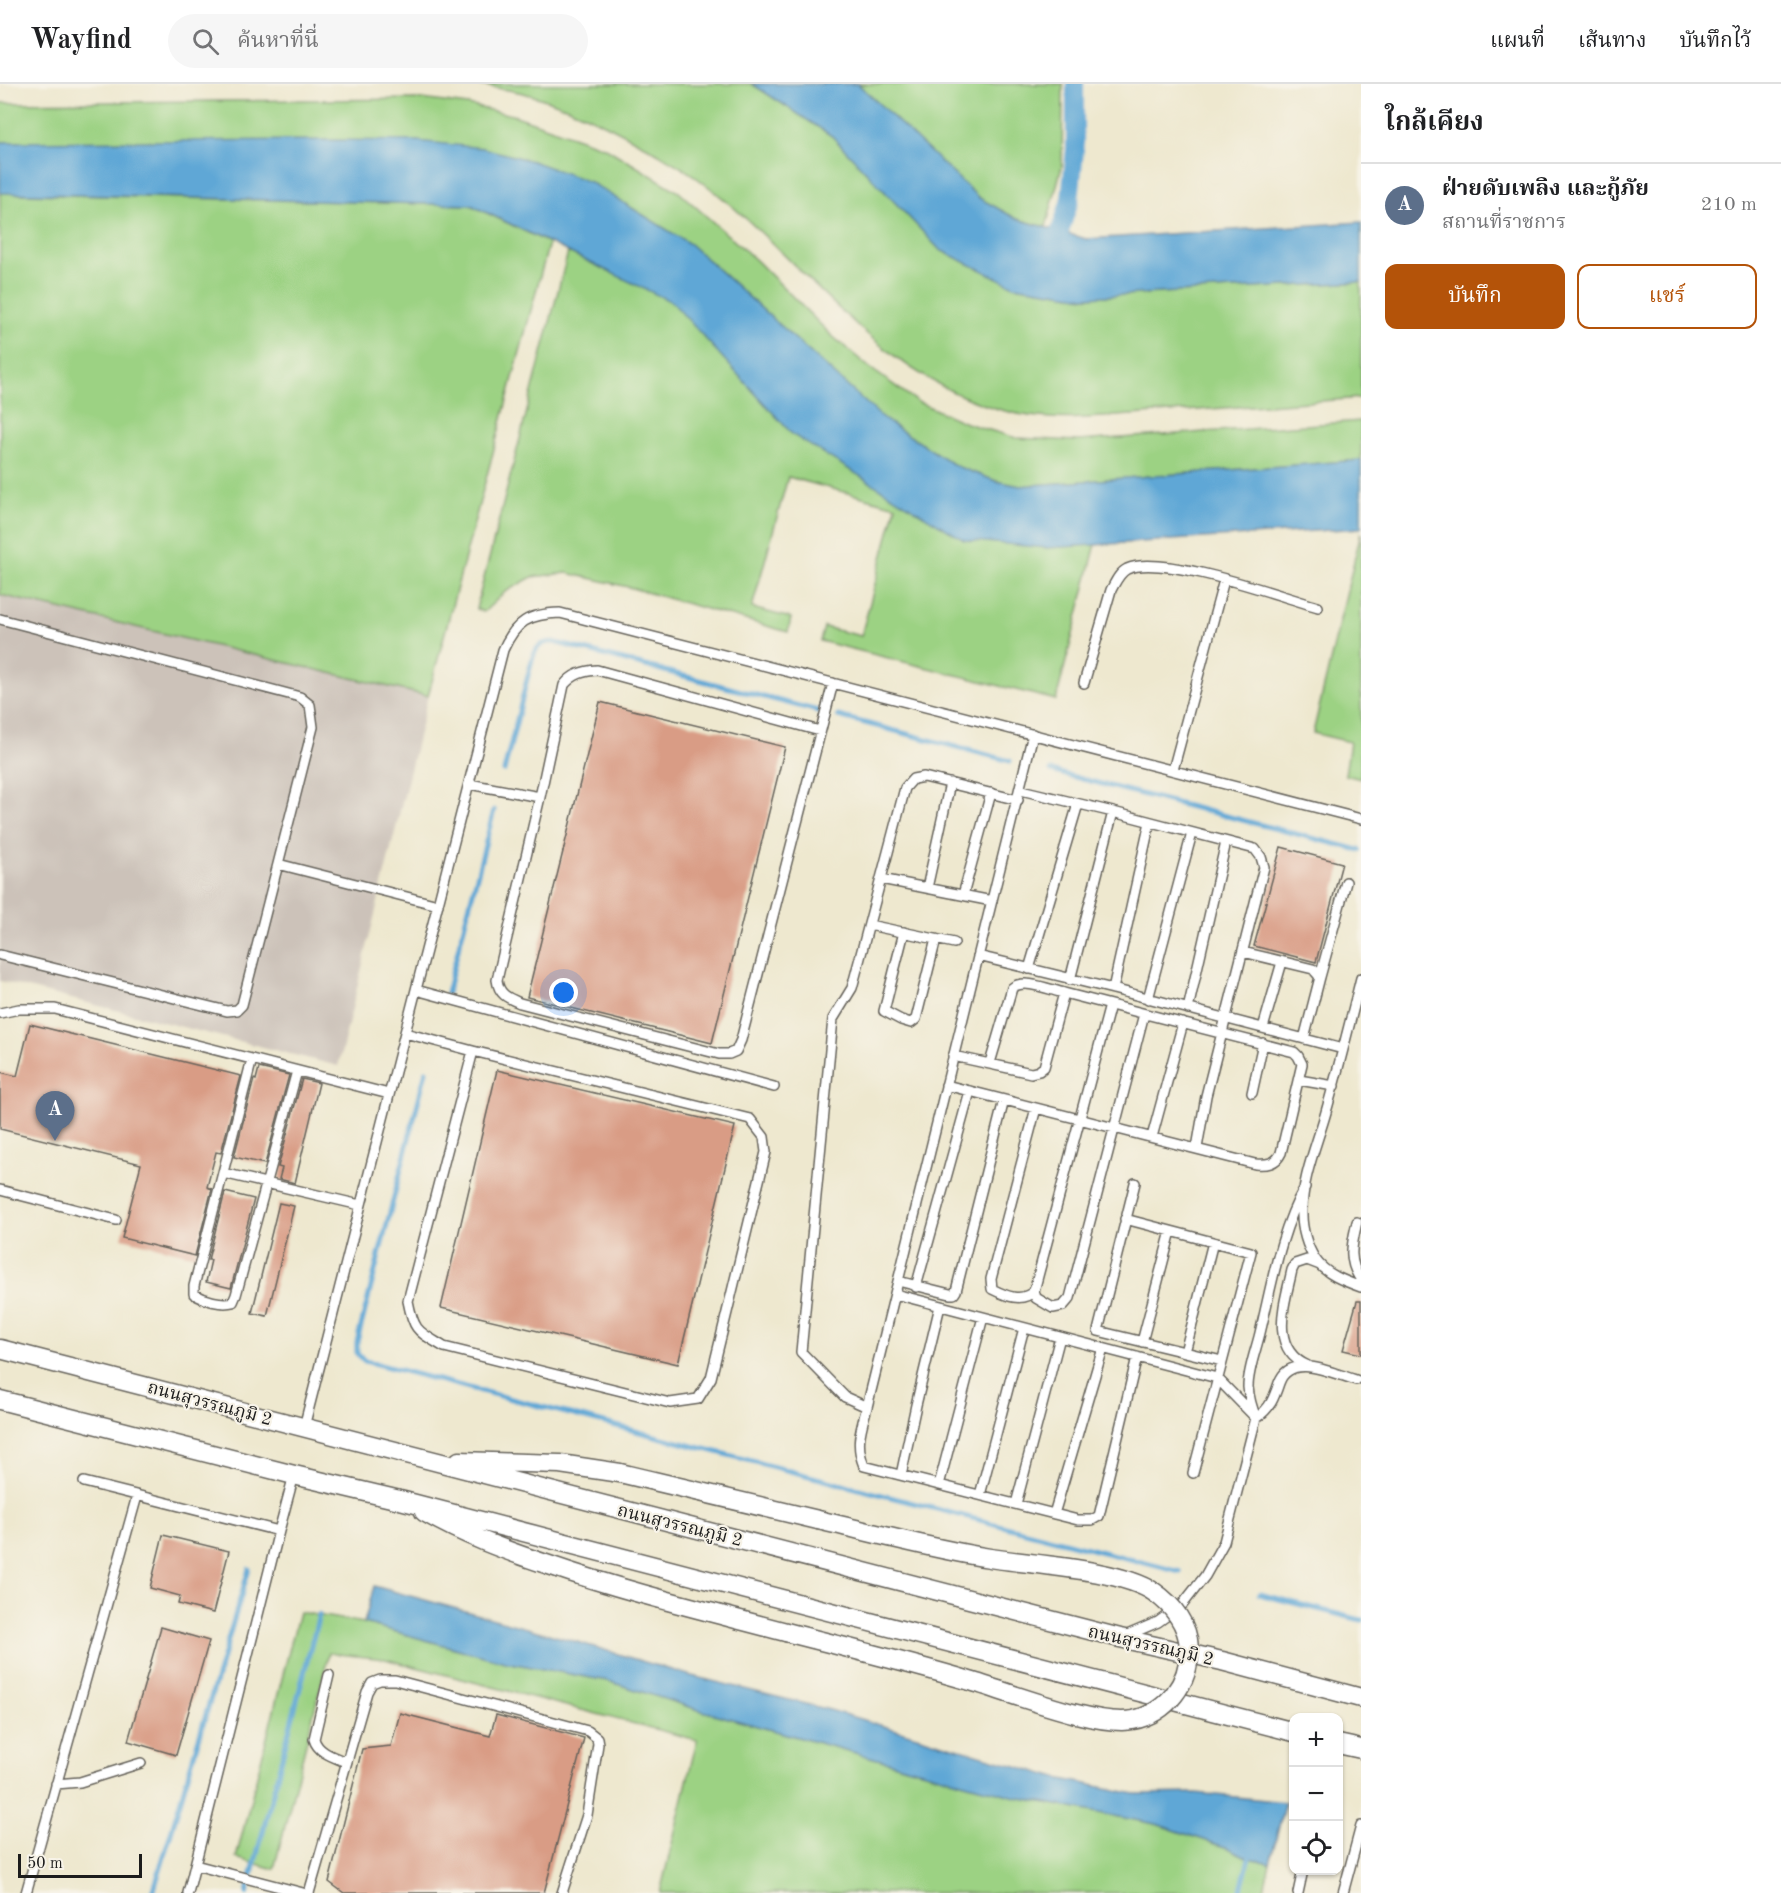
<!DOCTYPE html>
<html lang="th">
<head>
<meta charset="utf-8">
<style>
	:root { --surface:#fff; --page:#f6f6f6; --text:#202124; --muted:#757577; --line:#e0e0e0; --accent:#b45309 }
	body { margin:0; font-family:"Old Standard TT","Noto Serif Thai",serif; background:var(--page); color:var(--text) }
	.controls { position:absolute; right:18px; bottom:18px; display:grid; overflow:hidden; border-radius:12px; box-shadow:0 2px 4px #0004 }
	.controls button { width:54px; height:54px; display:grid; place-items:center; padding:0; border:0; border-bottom:2px solid var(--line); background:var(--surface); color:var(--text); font:30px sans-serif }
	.scale { position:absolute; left:18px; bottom:15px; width:124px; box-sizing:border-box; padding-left:6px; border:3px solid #1c1c1c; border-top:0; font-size:16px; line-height:21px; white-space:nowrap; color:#1c1c1c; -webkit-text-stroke:4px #f7f3e8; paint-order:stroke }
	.you { position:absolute; left:564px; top:909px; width:21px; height:21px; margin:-15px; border:4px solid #fff; border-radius:50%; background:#1a73e8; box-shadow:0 0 0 9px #1a73e833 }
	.badge { display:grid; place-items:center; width:39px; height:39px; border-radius:50%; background:var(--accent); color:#fff; font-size:20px; font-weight:700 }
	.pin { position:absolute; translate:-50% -50px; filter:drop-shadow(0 2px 3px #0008) }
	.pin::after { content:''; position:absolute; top:32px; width:21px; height:18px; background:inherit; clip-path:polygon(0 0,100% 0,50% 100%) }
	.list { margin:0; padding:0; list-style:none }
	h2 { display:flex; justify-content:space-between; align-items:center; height:78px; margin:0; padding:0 24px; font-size:26px }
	h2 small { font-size:20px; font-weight:400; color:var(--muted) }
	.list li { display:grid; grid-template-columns:39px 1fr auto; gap:18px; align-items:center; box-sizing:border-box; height:84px; padding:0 24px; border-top:2px solid var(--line) }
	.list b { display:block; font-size:22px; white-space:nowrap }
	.list p { margin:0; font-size:20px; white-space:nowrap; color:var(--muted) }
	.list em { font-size:20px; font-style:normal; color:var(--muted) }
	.actions { display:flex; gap:12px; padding:18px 24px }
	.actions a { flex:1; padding:14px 0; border:2px solid var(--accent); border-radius:12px; text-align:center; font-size:21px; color:var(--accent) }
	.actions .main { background:var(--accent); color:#fff }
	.icon { flex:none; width:33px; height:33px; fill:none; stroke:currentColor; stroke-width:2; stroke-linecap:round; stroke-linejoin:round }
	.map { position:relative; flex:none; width:1361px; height:1809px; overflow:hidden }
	header { display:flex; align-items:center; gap:36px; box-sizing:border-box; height:84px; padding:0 30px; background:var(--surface); border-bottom:2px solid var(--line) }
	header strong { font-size:28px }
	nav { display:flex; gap:33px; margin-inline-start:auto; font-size:21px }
	.search { width:420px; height:54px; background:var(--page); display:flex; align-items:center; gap:15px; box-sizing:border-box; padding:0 21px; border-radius:33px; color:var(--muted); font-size:22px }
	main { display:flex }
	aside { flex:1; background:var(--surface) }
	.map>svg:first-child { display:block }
	.industrial { fill:#ccc2b9 }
	.green { fill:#9cd283; stroke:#5c7750; stroke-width:1.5 }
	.water { fill:#5fa7d6; stroke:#3e6279; stroke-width:1.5 }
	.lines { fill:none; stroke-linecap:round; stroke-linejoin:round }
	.stream { stroke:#5fa7d6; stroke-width:5 }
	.canal { stroke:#5fa7d6; stroke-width:18 }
	.building { fill:#d99c85 }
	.service-casing { stroke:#66635b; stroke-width:12 }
	.minor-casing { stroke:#66635b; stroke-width:21 }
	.service { stroke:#fff; stroke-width:9 }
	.minor { stroke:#fff; stroke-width:18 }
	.minor-bridge-casing { stroke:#66635b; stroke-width:21; stroke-linecap:butt }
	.minor-bridge { stroke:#fff; stroke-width:18 }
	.labels { text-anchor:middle; stroke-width:4.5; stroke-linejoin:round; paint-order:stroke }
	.street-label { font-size:18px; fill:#1c1c1c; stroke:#f7f3e8 }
</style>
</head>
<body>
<header>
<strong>Wayfind</strong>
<div class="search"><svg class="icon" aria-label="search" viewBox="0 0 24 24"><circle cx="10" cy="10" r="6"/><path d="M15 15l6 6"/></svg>ค้นหาที่นี่</div>
<nav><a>แผนที่</a><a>เส้นทาง</a><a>บันทึกไว้</a></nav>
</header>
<main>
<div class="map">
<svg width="1361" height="1809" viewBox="0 0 1361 1809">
	<rect width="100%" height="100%" fill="#f7f3e8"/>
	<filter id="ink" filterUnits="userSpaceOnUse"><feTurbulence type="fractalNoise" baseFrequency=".0167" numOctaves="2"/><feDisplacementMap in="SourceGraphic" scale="12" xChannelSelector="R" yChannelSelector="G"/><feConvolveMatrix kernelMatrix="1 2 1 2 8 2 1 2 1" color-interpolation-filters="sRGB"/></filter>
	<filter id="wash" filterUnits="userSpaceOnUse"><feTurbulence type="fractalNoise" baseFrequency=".008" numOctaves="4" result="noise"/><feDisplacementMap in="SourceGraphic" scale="24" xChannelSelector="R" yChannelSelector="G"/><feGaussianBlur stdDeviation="1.35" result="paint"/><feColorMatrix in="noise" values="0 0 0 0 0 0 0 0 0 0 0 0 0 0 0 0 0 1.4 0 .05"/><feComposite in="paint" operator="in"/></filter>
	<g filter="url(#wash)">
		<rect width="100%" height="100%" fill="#eee8cf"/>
		<!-- industrial -->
		<path class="industrial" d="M0 511 428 612 338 982 0 897Z"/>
		<!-- green -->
		<path class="green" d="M474 0H752L832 52 940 166 1014 202 1085 213 1361 198V314C1293 319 1225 324 1157 329 1111 332 1063 339 1018 330 878 301 805 173 697 94 685 85 671 78 659 70 616 44 572 22 523 9 507 5 490 3 474 0Z
			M858 0H1063L1062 82 1046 143 1017 135 979 114Z
			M421 15 468 21 516 32 606 64 679 108 756 176 831 251 870 284 918 318 966 339 1016 354 1078 357 1361 337V376L1020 402 996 397 956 382 885 336 690 160 590 98 417 57 0 58V19Z
			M0 107 21 110 470 121 549 159 428 612 0 511Z
			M568 168 672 217 793 351 1047 464 1096 460 1056 616 820 557 824 543 861 552 896 422 788 393 752 524 791 534 788 548 628 503 567 489 532 493 505 508 484 528 476 525Z
			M1361 448V695L1345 691 1350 658 1313 649Z
			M299 1528 364 1539 505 1578 608 1597 699 1626 1016 1713 1156 1740 1228 1764 1249 1774 1270 1779 1263 1809H660L697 1656 385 1575 329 1569 274 1785 236 1774Z"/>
		<!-- water -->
		<path class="water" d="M752 0H858L979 114 1017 135 1086 155 1361 138V198L1085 213 1014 202 940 166 832 52Z
			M331 56 417 57 483 64 532 77 590 98 690 160 885 336 956 382 996 397 1020 402 1361 376V444L1047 464 964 456 793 351 672 218 471 121 0 109V58Z
			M374 1502 574 1557 692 1592 830 1626 1057 1694 1135 1710 1196 1709 1285 1718 1270 1779 1249 1774 1228 1764 1156 1740 1016 1713 699 1626 608 1597 505 1578 364 1539Z"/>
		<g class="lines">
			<!-- stream -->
			<path class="stream" d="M838 632 1010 677
				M504 687 532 576C536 563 540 558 554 558L818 627
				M1051 687 1359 766
				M447 909 494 726
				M426 987 357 1258V1270L365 1277 1180 1488
				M1259 1510 1361 1536
				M153 1809 249 1485
				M247 1809 319 1531
				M1240 1809 1249 1774"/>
			<!-- canal -->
			<path class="canal" d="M1053 169 1070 116 1075 65V0"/>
		</g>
		<g id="blocks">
			<!-- building -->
			<path class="building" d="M600 618 785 663 712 959 527 913Z
				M1281 763 1342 779 1316 878 1254 862Z
				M30 940 241 992 221 1069 216 1068 207 1103 212 1105 195 1172 122 1154 141 1080 0 1045V988L17 992Z
				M259 984 289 991 265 1080 234 1073 254 995 256 996Z
				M497 986 735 1042 678 1280 441 1224Z
				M302 995 319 999 295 1099 279 1095 282 1084 278 1083Z
				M225 1108 254 1115 231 1204 206 1198 211 1176H208Z
				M279 1119 294 1122 267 1232 252 1229Z
				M1357 1217H1361V1270L1343 1266Z
				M163 1451 229 1467 213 1529 178 1520 180 1512 150 1504Z
				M161 1543 209 1557 176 1671 128 1657Z
				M400 1629 490 1652 496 1631 584 1654 544 1809H344L329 1798 362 1665 391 1662Z"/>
		</g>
	</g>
	<g filter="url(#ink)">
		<use href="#blocks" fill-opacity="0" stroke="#66635b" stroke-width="1.5"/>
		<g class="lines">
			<!-- service casing -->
			<g class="service-casing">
				<path id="service" d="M0 535 300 613 310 621 313 643 242 921 237 926 227 927 0 871
					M1084 599 1111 506C1115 499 1119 489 1127 485 1162 469 1279 512 1318 523
					M820 647 597 586C583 587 573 590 564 601L540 713 497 896C499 911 508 914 520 919L719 970H729L736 967 741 956 833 599
					M1033 650 867 1323C861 1345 855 1360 864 1382L1078 1436H1092L1099 1432 1137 1273
					M1173 686 1224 496
					M469 700 540 713
					M1021 706 1113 728 1255 765 1261 773 1264 783 1206 1012 1197 1064
					M278 780 438 821
					M881 795 992 817
					M927 804 950 699
					M963 811 991 709
					M869 841 954 859
					M904 848 884 927 901 936 911 939 916 935 936 855
					M1243 868 1313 885 1320 893 1304 955
					M978 872 1113 905 1343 965
					M1029 885 1078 720
					M1320 893 1346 798
					M1361 894C1350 938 1339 983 1326 1028 1317 1060 1301 1096 1302 1131 1302 1145 1307 1163 1315 1175 1325 1190 1344 1197 1361 1203
					M1070 896 1113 728
					M1113 905 1150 738
					M416 906 774 1003
					M1148 915 1192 749
					M1188 925 1226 758
					M0 929 19 925H55L389 1010
					M1263 944 1282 878
					M405 949 473 967
					M473 967 750 1035 764 1053 766 1068 711 1294 698 1315 670 1319 444 1263C418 1247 414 1248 408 1217Z
					M252 975 194 1202V1210C204 1216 221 1221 233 1218L236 1211 297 987
					M990 979 1012 904C1024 894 1050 906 1064 909
					M1299 996 1334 1002
					M946 1001 1255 1080C1267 1081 1276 1080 1281 1069L1302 980 1298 972 1294 968 1064 909 1044 983 1039 987 1031 989 953 972
					M1252 1009 1263 959
					M1036 1024 991 1195 992 1205C1006 1212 1022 1219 1034 1207L1110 921
					M1152 1053 1183 939
					M223 1089 360 1121
					M1135 1099 1098 1247 1222 1277
					M0 1106 116 1136
					M1125 1135 1251 1168 1193 1389
					M1357 1138C1352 1160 1347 1176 1361 1196
					M898 1197 950 1210H954L956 1207 1004 1016
					M916 1203 970 1007
					M1034 1207 1036 1214 1053 1224 1063 1222 1070 1214 1144 930
					M895 1210 1217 1294 1256 1334C1270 1325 1274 1314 1279 1299 1290 1267 1334 1290 1356 1296
					M1142 1258 1171 1147
					M1185 1268 1213 1158
					M1308 1282C1268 1265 1285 1219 1292 1186L1295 1180 1307 1176 1320 1181
					M867 1323 845 1313 801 1268 833 935 852 904 905 704 913 695 924 693 1018 716
					M304 1343 503 566C516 537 529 530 560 529L1361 735
					M901 1391 916 1321 940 1222
					M84 1398 279 1447
					M939 1401 983 1233
					M980 1411 1024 1244
					M1016 1420 1060 1253
					M1054 1430 1103 1264
					M1125 1552 1158 1538 1183 1520 1205 1492 1224 1458 1256 1334C1252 1324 1249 1314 1248 1303 1248 1286 1256 1266 1260 1249 1272 1200 1280 1147 1305 1103
					M329 1591 314 1655C318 1669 334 1673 346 1678
					M56 1700 80 1698 141 1679
					M195 1781 303 1809
					M26 1809 137 1412
					M188 1809 279 1447 294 1391
					M309 1809 367 1608 372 1599 380 1596H395L588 1647 597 1654 598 1660 587 1731 562 1809
					M1298 1809 1303 1786
					M1343 1809 1361 1742"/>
			</g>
			<!-- minor casing -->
			<g class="minor-casing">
				<path id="minor" d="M0 1265 1120 1554 1222 1577 1361 1614
					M0 1316 294 1391 404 1417 1294 1648
					M459 1377 560 1380 620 1389 818 1436
					M424 1428C466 1452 504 1466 549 1481 627 1508 707 1527 786 1548
					M1338 1660 1361 1665"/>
			</g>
			<!-- service -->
			<use href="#service" class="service"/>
			<!-- minor -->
			<use href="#minor" class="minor"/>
			<!-- minor-bridge casing -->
			<g class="minor-bridge-casing">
				<path id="minor-bridge" d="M786 1548C848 1564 910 1579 970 1597 1009 1608 1095 1643 1133 1636 1167 1629 1190 1599 1189 1564 1188 1541 1173 1521 1154 1508 1119 1485 1034 1481 990 1474 932 1465 875 1449 818 1436"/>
			</g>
			<!-- minor-bridge -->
			<use href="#minor-bridge" class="minor-bridge"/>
		</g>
	</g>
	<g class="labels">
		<!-- street labels -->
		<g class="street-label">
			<text transform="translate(210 1319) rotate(15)" y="6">ถนนสุวรรณภูมิ 2</text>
			<text transform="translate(680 1441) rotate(14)" y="6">ถนนสุวรรณภูมิ 2</text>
			<text transform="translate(1151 1561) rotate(13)" y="6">ถนนสุวรรณภูมิ 2</text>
		</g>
	</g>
</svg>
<div class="controls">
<button>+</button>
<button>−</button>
<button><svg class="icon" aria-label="locate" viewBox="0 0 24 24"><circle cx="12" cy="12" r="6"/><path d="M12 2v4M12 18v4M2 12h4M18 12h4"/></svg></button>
</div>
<div class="scale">50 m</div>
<div class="you"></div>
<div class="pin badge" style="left:55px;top:1057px;background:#5c6f8a">A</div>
</div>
<aside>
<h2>ใกล้เคียง<small></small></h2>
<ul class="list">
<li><span class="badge" style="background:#5c6f8a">A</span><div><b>ฝ่ายดับเพลิง และกู้ภัย</b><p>สถานที่ราชการ</p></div><em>210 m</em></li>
</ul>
<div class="actions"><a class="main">บันทึก</a><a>แชร์</a></div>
</aside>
</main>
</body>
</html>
